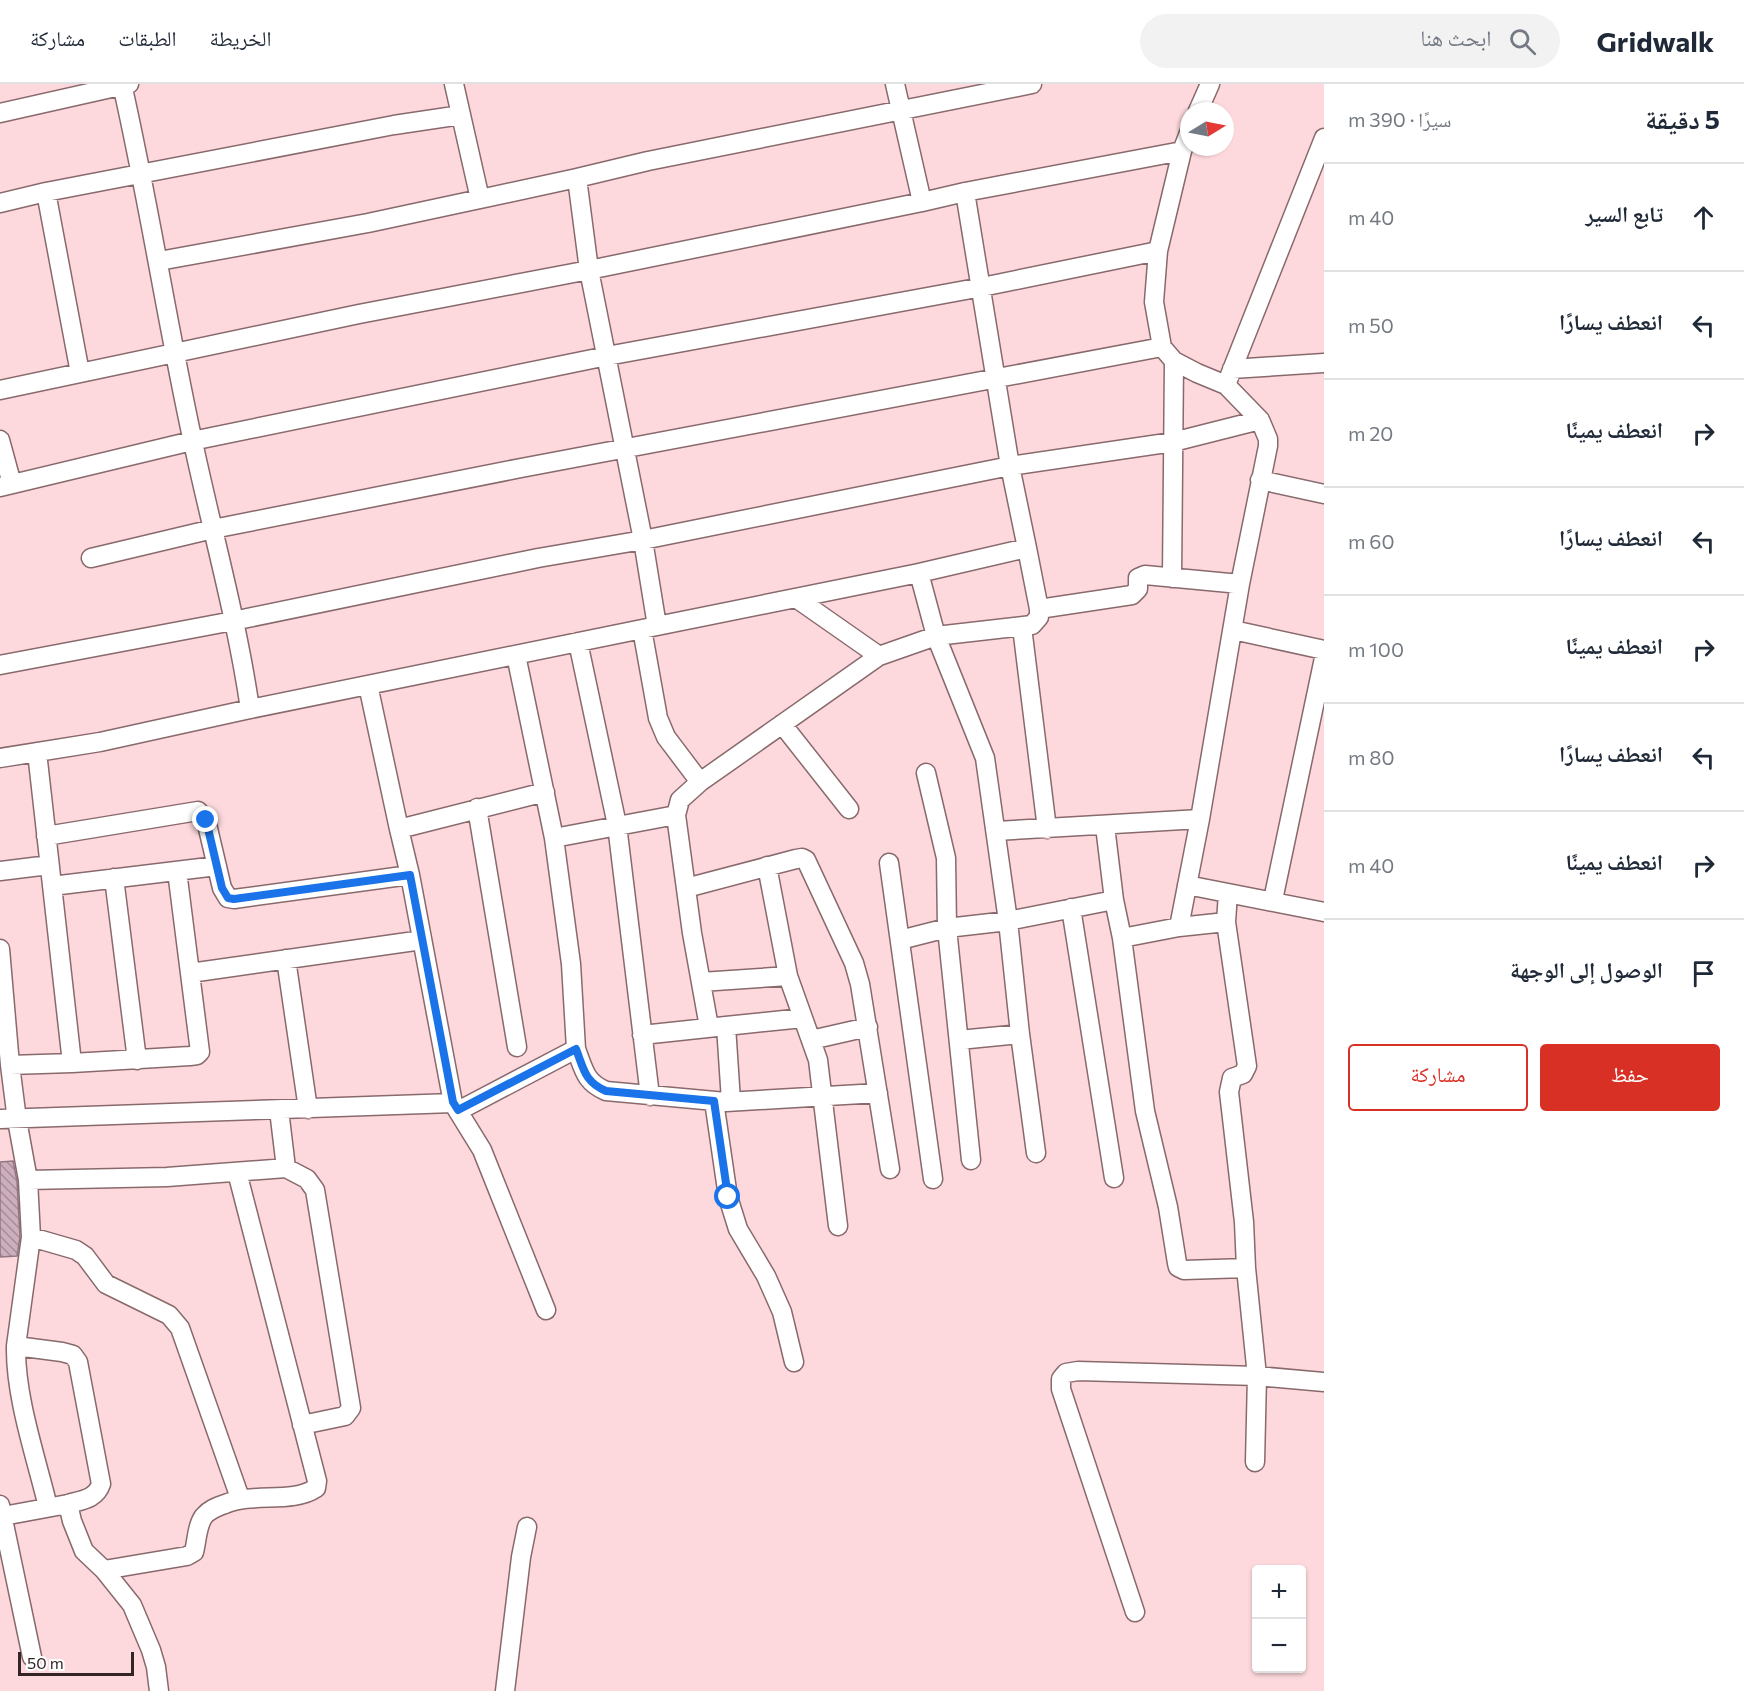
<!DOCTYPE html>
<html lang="ar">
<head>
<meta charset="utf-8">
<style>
	:root { --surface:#fff; --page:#f2f2f3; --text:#1f2937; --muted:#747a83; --line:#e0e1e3; --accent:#d93025 }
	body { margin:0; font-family:Commissioner,"Noto Naskh Arabic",sans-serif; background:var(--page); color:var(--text); direction:rtl }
	.controls { position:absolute; right:18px; bottom:18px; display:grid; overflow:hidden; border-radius:6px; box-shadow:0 2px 4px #0004 }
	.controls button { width:54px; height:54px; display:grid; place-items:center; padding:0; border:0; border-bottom:2px solid var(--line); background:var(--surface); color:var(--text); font:30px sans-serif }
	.compass { position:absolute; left:1180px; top:18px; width:54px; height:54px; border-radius:50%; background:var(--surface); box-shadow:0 2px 4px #0004; rotate:80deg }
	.scale { position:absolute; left:18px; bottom:15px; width:116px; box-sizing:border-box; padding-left:6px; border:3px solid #322526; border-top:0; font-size:16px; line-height:21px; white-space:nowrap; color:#322526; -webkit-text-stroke:4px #fff; paint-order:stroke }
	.stop { position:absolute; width:18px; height:18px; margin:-14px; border:4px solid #1a73e8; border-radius:50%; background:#fff }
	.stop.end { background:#1a73e8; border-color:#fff; box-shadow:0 2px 6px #0008 }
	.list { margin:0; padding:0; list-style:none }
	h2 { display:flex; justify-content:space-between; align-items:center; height:78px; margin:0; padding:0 24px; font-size:26px }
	h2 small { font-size:20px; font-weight:400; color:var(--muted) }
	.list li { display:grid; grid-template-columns:39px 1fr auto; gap:18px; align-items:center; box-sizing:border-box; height:108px; padding:0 24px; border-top:2px solid var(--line) }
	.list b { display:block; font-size:22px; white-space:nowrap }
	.list em { font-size:20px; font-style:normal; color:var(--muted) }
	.actions { display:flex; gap:12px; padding:18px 24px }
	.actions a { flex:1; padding:14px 0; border:2px solid var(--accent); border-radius:6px; text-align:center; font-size:21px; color:var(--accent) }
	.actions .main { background:var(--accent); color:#fff }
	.icon { flex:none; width:33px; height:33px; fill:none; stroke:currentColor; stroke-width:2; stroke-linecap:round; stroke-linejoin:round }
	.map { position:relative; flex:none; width:1324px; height:1607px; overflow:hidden; direction:ltr }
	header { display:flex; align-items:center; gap:36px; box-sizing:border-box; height:84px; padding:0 30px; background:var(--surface); border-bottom:2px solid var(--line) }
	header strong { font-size:28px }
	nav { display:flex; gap:33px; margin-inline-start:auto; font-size:21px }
	.search { width:420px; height:54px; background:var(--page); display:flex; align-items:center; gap:15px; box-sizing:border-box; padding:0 21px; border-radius:33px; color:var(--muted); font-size:22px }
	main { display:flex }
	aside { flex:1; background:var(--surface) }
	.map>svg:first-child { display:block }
	.building { fill:url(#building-back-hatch); stroke:#927684; stroke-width:1.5 }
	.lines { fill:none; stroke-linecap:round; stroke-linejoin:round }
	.street-casing { stroke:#88696c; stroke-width:21 }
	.street { stroke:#fff; stroke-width:18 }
	.route { stroke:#1a73e8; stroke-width:8 }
</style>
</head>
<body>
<header>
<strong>Gridwalk</strong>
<div class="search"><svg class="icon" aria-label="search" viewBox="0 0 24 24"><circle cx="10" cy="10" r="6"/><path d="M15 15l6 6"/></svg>ابحث هنا</div>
<nav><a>الخريطة</a><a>الطبقات</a><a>مشاركة</a></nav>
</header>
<main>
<aside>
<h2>5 دقيقة<small>سيرًا · 390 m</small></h2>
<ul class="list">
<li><svg class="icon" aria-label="ahead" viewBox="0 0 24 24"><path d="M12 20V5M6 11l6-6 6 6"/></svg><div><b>تابع السير</b></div><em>40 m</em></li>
<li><svg class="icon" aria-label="left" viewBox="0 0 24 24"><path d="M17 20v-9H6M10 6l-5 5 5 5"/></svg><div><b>انعطف يسارًا</b></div><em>50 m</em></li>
<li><svg class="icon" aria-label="right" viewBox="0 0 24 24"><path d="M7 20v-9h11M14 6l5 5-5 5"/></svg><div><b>انعطف يمينًا</b></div><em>20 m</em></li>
<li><svg class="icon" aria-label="left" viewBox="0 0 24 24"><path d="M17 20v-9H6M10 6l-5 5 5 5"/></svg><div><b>انعطف يسارًا</b></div><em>60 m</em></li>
<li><svg class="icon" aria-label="right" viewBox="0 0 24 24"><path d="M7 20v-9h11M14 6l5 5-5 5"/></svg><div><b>انعطف يمينًا</b></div><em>100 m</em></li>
<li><svg class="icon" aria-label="left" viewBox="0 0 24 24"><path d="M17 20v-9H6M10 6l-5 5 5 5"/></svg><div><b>انعطف يسارًا</b></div><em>80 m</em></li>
<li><svg class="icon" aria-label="right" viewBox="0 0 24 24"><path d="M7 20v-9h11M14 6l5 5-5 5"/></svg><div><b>انعطف يمينًا</b></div><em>40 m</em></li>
<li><svg class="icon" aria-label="arrive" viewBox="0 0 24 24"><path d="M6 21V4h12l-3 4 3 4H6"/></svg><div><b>الوصول إلى الوجهة</b></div></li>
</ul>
<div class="actions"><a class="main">حفظ</a><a>مشاركة</a></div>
</aside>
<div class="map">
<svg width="1324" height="1607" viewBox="0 0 1324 1607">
	<defs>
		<pattern id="building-back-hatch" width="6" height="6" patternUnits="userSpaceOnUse" patternTransform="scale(1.5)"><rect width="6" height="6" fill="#ccaebd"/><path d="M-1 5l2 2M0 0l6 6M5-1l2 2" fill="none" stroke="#a68d99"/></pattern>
	</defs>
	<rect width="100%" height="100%" fill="#fdd9dd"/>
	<!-- building -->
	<path class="building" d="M13 1077 17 1097 20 1153 17 1172 0 1173V1078Z"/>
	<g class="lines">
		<!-- street casing -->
		<g class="street-casing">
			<path id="street" d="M122 0C149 119 167 239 193 358 212 447 237 535 250 625
				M1198 27 1210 0
				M0 29 129 0
				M577 94 648 77 1032 0
				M46 108 80 289
				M965 108 1182 67
				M0 119 46 108 394 41 461 31
				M159 177 368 139 480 115
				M1232 285 1324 279
				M1226 301 1324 54
				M0 306 359 230 589 186 922 118
				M0 356 12 400
				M1260 396 1324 410
				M0 403 192 357 607 272 982 203 1158 167
				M91 474 213 445 521 384 1162 263
				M919 489 936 552 985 674 1008 837 1020 950 1036 1069
				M1172 494 1174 277
				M796 514 879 572
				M1039 525 1132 511 1138 505V494L1145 491 1240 500
				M657 542 919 489 1027 464 1010 382 965 108 922 118 895 0
				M1022 543 1047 745
				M642 545 658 634 666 653 700 698
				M1233 546 1324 566
				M578 558 617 741 650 1012
				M0 581 233 537 538 474 643 456 1010 382 1173 358 1260 336
				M368 601 399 745 545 708
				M782 640 849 725
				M37 668 72 979
				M0 674 100 658 250 625 657 542 643 456 589 186 577 94 480 115 454 0
				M926 689 946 774 947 844 971 1076
				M477 724 517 963
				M1105 742 1114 816 1122 854 1145 1027 1168 1123 1177 1179 1178 1183 1184 1186 1246 1184
				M399 745 410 791 453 1019 482 1066 546 1226
				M996 747 1200 735
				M46 752 198 727 206 736 222 804 228 814 234 815 410 791
				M554 754 676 731
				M889 779 933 1095
				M767 782 788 892 818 976 838 1142
				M0 787 49 781
				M114 794 137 976
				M1187 801 1324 828
				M52 802 217 782
				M686 804 796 775 802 774 806 776 854 879 860 900 890 1085
				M1228 809 1226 838 1247 982 1243 990 1232 994 1229 1008 1244 1138 1246 1184 1257 1292 1255 1378
				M1273 816 1324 574
				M1071 824 1114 1094
				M1179 843 1226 838
				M1122 854 1179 843 1200 735 1240 500 1268 362V355L1260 336 1226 301 1197 289 1174 277 1162 263 1154 218 1158 167 1182 67 1189 49
				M900 856 947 844 1008 837 1114 816
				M0 865 10 981 17 1036 28 1096 31 1153 16 1262C15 1313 36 1373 48 1423
				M286 875 308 1025
				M190 889 422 856
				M701 898 788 892
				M726 942 803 934
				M709 943 692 849 676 731 680 716 700 698 879 572 936 552 1032 541 1039 533V525L1027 464
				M642 951 726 942 731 1017
				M811 956 868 943
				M959 956 1020 950
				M576 965C584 986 585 998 606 1007L726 1018 878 1009
				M10 981 72 979 190 972 197 971 200 968 177 787
				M714 1017 728 1113 738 1145 766 1192 782 1228 794 1278
				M458 1027 576 965 571 880 554 754 516 571
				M0 1035 453 1019
				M286 1084 307 1095 315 1106 351 1324 345 1332 302 1341
				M28 1096 167 1093 286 1084 279 1026
				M31 1153 76 1166 85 1172 106 1200 169 1231 180 1244 240 1414
				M16 1262 62 1268 73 1271 78 1278 101 1400C96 1415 82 1416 68 1420
				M0 1421 32 1573
				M3 1432 68 1420 72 1437 84 1467 104 1486 132 1521 151 1566 156 1583 159 1607
				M104 1486 187 1472 194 1468C197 1456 197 1441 204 1432 210 1425 217 1423 225 1420 254 1408 292 1420 316 1404L317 1397 237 1088
				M1135 1528 1061 1305V1295L1066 1289 1078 1287 1257 1292 1324 1298
				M505 1607 521 1473 527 1443"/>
		</g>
		<!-- street -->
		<use href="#street" class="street"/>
	</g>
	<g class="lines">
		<!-- route -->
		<path class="route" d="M206 736 222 804 228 814 234 815 410 791 453 1018 458 1026 576 965C584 986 585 998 606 1007L714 1017 728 1113"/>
	</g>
</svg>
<div class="controls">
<button>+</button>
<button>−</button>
</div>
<svg class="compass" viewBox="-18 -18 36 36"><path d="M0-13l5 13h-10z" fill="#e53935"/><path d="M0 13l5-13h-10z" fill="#747a83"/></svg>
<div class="scale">50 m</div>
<div class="stop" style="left:728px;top:1113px"></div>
<div class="stop end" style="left:206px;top:736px"></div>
</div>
</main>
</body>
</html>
